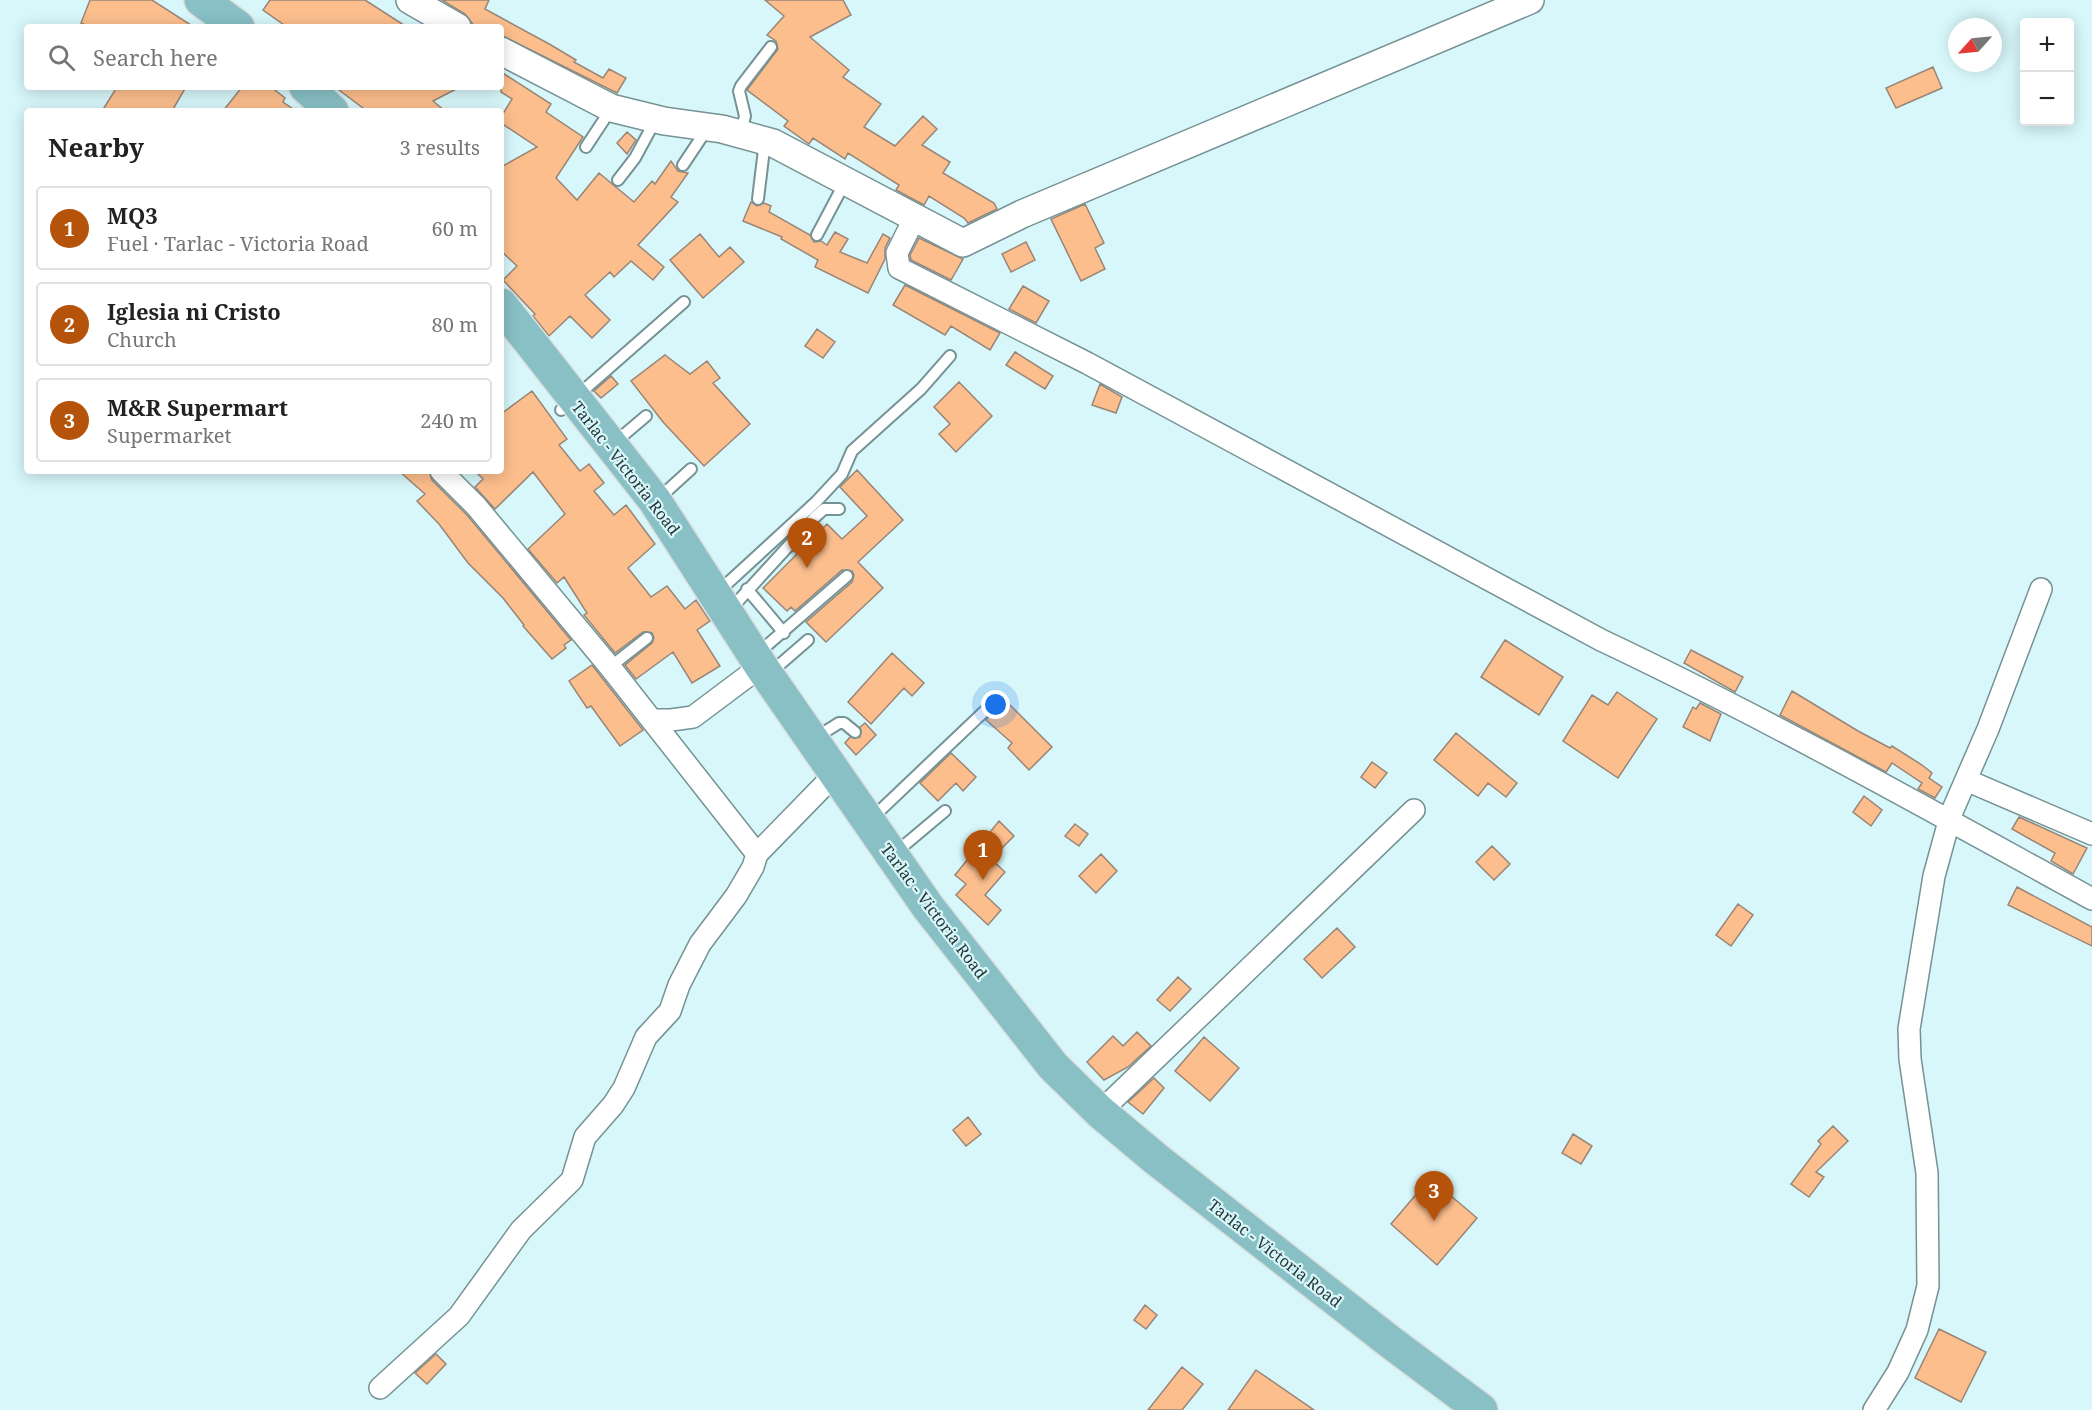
<!DOCTYPE html>
<html lang="en">
<head>
<meta charset="utf-8">
<style>
	:root { --surface:#fff; --page:#f2f2f2; --text:#222; --muted:#767676; --line:#e0e0e0; --accent:#b45309 }
	body { margin:0; font-family:"Noto Serif",serif; background:var(--page); color:var(--text) }
	.controls { position:absolute; right:18px; top:18px; display:grid; overflow:hidden; border-radius:6px; box-shadow:0 3px 15px #0003 }
	.controls button { width:54px; height:54px; display:grid; place-items:center; padding:0; border:0; border-bottom:2px solid var(--line); background:var(--surface); color:var(--text); font:30px sans-serif }
	.compass { position:absolute; left:1948px; top:18px; width:54px; height:54px; border-radius:50%; background:var(--surface); box-shadow:0 3px 15px #0003; rotate:243deg }
	.you { position:absolute; left:996px; top:705px; width:21px; height:21px; margin:-15px; border:4px solid #fff; border-radius:50%; background:#1a73e8; box-shadow:0 0 0 9px #1a73e833 }
	.badge { display:grid; place-items:center; width:39px; height:39px; border-radius:50%; background:var(--accent); color:#fff; font-size:20px; font-weight:700 }
	.pin { position:absolute; translate:-50% -50px; filter:drop-shadow(0 2px 3px #0008) }
	.pin::after { content:''; position:absolute; top:32px; width:21px; height:18px; background:inherit; clip-path:polygon(0 0,100% 0,50% 100%) }
	.list { margin:0; padding:0; list-style:none }
	h2 { display:flex; justify-content:space-between; align-items:center; height:78px; margin:0; padding:0 24px; font-size:26px }
	h2 small { font-size:20px; font-weight:400; color:var(--muted) }
	.list li { display:grid; grid-template-columns:39px 1fr auto; gap:18px; align-items:center; box-sizing:border-box; height:84px; margin:0 12px 12px; padding:0 12px; border:2px solid var(--line); border-radius:6px }
	.list b { display:block; font-size:22px; white-space:nowrap }
	.list p { margin:0; font-size:20px; white-space:nowrap; color:var(--muted) }
	.list em { font-size:20px; font-style:normal; color:var(--muted) }
	.icon { flex:none; width:33px; height:33px; fill:none; stroke:currentColor; stroke-width:2; stroke-linecap:round; stroke-linejoin:round }
	.map { position:relative; flex:none; width:2092px; height:1410px; overflow:hidden }
	.search { position:absolute; background:var(--surface); box-shadow:0 3px 15px #0003; left:24px; top:24px; width:480px; height:66px; display:flex; align-items:center; gap:15px; box-sizing:border-box; padding:0 21px; border-radius:6px; color:var(--muted); font-size:22px }
	.panel { position:absolute; background:var(--surface); box-shadow:0 3px 15px #0003; left:24px; top:108px; width:480px; height:366px; border-radius:6px }
	.map>svg:first-child { display:block }
	.building { fill:#fcbe8d; stroke:#998576; stroke-width:1.5 }
	.lines { fill:none; stroke-linecap:round; stroke-linejoin:round }
	.service-casing { stroke:#759295; stroke-width:14 }
	.minor-casing { stroke:#759295; stroke-width:24 }
	.tertiary-casing { stroke:#759295; stroke-width:30 }
	.primary-casing { stroke:#dddfdf; stroke-width:36 }
	.service { stroke:#fff; stroke-width:10 }
	.minor { stroke:#fff; stroke-width:21 }
	.tertiary { stroke:#fff; stroke-width:27 }
	.primary { stroke:#88c0c5; stroke-width:33 }
	.labels { text-anchor:middle; stroke-width:4.5; stroke-linejoin:round; paint-order:stroke }
	.street-label { font-size:16px; fill:#2a3738; stroke:#d7f7fa }
</style>
</head>
<body>
<div class="map">
<svg width="2092" height="1410" viewBox="0 0 2092 1410">
	<rect width="100%" height="100%" fill="#d7f7fa"/>
	<!-- building -->
	<path class="building" d="M90 0H152L194 27H90L81 23Z
		M270 0H365L407 27H287L263 10Z
		M442 0H489L485 9 551 45 576 60 574 62 603 78 609 69 626 78 617 93 501 35V27H475L465 14Z
		M765 0H843L851 15 810 37 849 70 843 77 881 104 864 127 895 146 923 116 937 129 922 145 950 162 943 173 994 203 997 209 968 223 964 218 929 196 924 205 896 190 899 185 848 153 845 159 813 138 809 144 784 126 788 121 747 90 778 49 776 41 767 35 784 16Z
		M1933 67 1942 88 1896 108 1886 88Z
		M501 72 551 104 546 112 583 137 556 178 577 200 599 173 634 202 652 181 655 184 671 161 678 171 688 173 671 197 678 202 638 245 664 267 653 280 631 261 614 277 610 272 585 295 610 320 592 338 570 316 549 336 533 316 535 314 503 280 517 266 501 251V167L537 147 501 123V117L512 99 501 92Z
		M117 87H186L172 111H102Z
		M242 87H271L285 98 283 102 296 111H223Z
		M335 87H460L433 101 445 111H367Z
		M627 132 636 140 627 154 617 143Z
		M751 202 757 206 764 203 771 206 769 212 810 235 814 242 821 241 827 245 835 232 848 239 840 252 867 263 883 234 890 238 885 248V259L868 293 815 267 818 260 781 239 782 237 743 221Z
		M1085 204 1104 243 1095 248 1105 269 1081 281 1051 219Z
		M700 234 719 257 730 247 744 262 703 298 670 260Z
		M919 238 963 259 951 280 911 260 910 255Z
		M1026 242 1035 260 1011 272 1002 254Z
		M905 285 1000 333 990 350 951 326 945 335 893 305Z
		M1023 286 1049 301 1036 323 1009 309Z
		M817 329 835 342 823 358 805 346Z
		M1015 352 1053 376 1045 389 1006 365Z
		M665 355 690 374 707 361 720 378 713 383 750 424 704 466 663 422 631 381Z
		M611 376 618 384 601 398 594 391Z
		M959 382 992 416 956 452 939 434 950 424 934 407Z
		M1100 384 1122 397 1116 413 1092 405Z
		M532 391 567 439 559 445 580 471 589 464 604 483 594 491 614 515 626 505 655 544 628 568 651 597 667 586 685 609 696 600 710 621 697 630 720 666 692 683 673 652 636 679 625 665 652 643 654 638 652 633 643 632 615 653 584 615 587 613 564 577 557 583 528 549 565 514 533 472 495 509 475 487 483 479 475 471H501V414Z
		M857 470 903 520 858 562 883 588 826 642 806 622 852 582 854 575 852 571 842 570 795 611 791 607 787 611 763 588 827 524 842 539 867 516 840 487Z
		M399 471H429L432 480 467 515 571 640 564 645 566 648 552 659 523 626 524 625 503 598 468 563 439 524 417 501 425 494Z
		M1505 640 1563 677 1539 715 1481 677Z
		M1691 650 1743 677 1735 692 1684 663Z
		M892 653 924 683 912 696 904 688 871 724 848 702Z
		M592 665 643 730 620 746 591 706 587 708 569 681Z
		M1792 691 1858 731 1890 748 1892 746 1922 765 1932 773 1929 778 1942 787 1935 798 1918 789 1922 783 1892 763 1886 772 1780 715Z
		M1617 692 1657 719 1618 778 1563 741 1592 695 1608 705Z
		M1004 699 1052 747 1029 770 1008 748 1012 743 986 720Z
		M1700 703 1721 714 1710 741 1683 727 1693 707 1696 709Z
		M865 723 876 735 856 755 845 743 850 737H860V727Z
		M1456 733 1517 783 1506 797 1488 783 1478 796 1434 760Z
		M951 753 976 777 963 791 956 783 938 801 920 783Z
		M1372 762 1387 773 1375 788 1361 777Z
		M1864 796 1882 810 1871 826 1853 812Z
		M2019 817 2087 848 2073 874 2051 861 2055 853 2012 829Z
		M999 821 1014 836 991 859 1005 872 985 895 1001 910 988 925 956 895 966 884 955 875Z
		M1075 824 1088 834 1079 846 1065 836Z
		M1492 846 1510 864 1494 880 1476 862Z
		M1101 854 1117 871 1096 893 1079 876Z
		M2017 887 2092 927V946L2008 905Z
		M1738 904 1753 915 1731 946 1716 935Z
		M1337 928 1355 947 1322 978 1304 959Z
		M1178 977 1191 989 1170 1011 1157 1000Z
		M1137 1032 1151 1046 1128 1067 1104 1080 1087 1062 1113 1036 1123 1046Z
		M1204 1037 1239 1068 1210 1101 1175 1071Z
		M1154 1078 1164 1088 1143 1114 1128 1102Z
		M968 1117 981 1134 966 1146 953 1130Z
		M1833 1126 1848 1141 1816 1172 1824 1177 1809 1197 1791 1184 1821 1144 1818 1141Z
		M1573 1134 1592 1146 1581 1164 1562 1153Z
		M1430 1178 1477 1218 1437 1265 1391 1224Z
		M1145 1305 1157 1315 1146 1329 1134 1320Z
		M1939 1329 1986 1352 1961 1402 1915 1378Z
		M436 1354 446 1364 427 1384 415 1373Z
		M1182 1367 1203 1384 1182 1410H1148Z
		M1256 1370 1314 1410H1228Z"/>
	<g class="lines">
		<!-- service casing -->
		<g class="service-casing">
			<path id="service" d="M741 132 745 116 739 91 741 86 771 47
				M586 147 611 109
				M683 165 707 129
				M618 180 635 158 656 119
				M758 199 765 141
				M817 235 845 182
				M561 410 684 302
				M613 444 646 416
				M658 499 691 469
				M747 589 784 633
				M719 591 816 502 842 474 852 451 921 389 950 356
				M729 611 815 517 824 509H839
				M757 654 847 576
				M610 667 647 638
				M770 673 808 640
				M815 738 839 723H844L855 732
				M871 819 991 705
				M895 853 945 811"/>
		</g>
		<!-- minor casing -->
		<g class="minor-casing">
			<path id="minor" d="M914 219 897 253 899 268 1087 363 1601 640C1768 719 1930 810 2092 899
				M441 471 476 506 610 667 757 854 836 773
				M652 720H671L693 717 761 666
				M1966 780 2092 834
				M1100 1112 1414 810
				M380 1388 459 1316 521 1230 572 1180 585 1137 613 1105 624 1088 646 1037 670 1011 679 985 700 944 736 896 753 867 757 854
				M1874 1410 1898 1372 1917 1330 1928 1286 1927 1173 1910 1059 1909 1029 1934 876 1951 814 1988 729 2041 589"/>
		</g>
		<!-- tertiary casing -->
		<g class="tertiary-casing">
			<path id="tertiary" d="M410 0 457 27
				M501 51 611 108 664 121 722 129 773 143 963 243 1022 214 1530 0"/>
		</g>
		<!-- primary casing -->
		<g class="primary-casing">
			<path id="primary" d="M201 0 238 27
				M306 87 332 111
				M501 305 655 501 761 666 928 907 1053 1066 1100 1112 1156 1159 1389 1341 1481 1410"/>
		</g>
		<!-- service -->
		<use href="#service" class="service"/>
		<!-- minor -->
		<use href="#minor" class="minor"/>
		<!-- tertiary -->
		<use href="#tertiary" class="tertiary"/>
		<!-- primary -->
		<use href="#primary" class="primary"/>
	</g>
	<g class="labels">
		<!-- street labels -->
		<g class="street-label">
			<text transform="translate(626 468) rotate(52)" y="6">Tarlac - Victoria Road</text>
			<text transform="translate(934 911) rotate(53)" y="6">Tarlac - Victoria Road</text>
			<text transform="translate(1275 1253) rotate(38)" y="6">Tarlac - Victoria Road</text>
		</g>
	</g>
</svg>
<div class="controls">
<button>+</button>
<button>−</button>
</div>
<svg class="compass" viewBox="-18 -18 36 36"><path d="M0-13l5 13h-10z" fill="#e53935"/><path d="M0 13l5-13h-10z" fill="#767676"/></svg>
<div class="you"></div>
<div class="pin badge" style="left:983px;top:880px">1</div>
<div class="pin badge" style="left:807px;top:568px">2</div>
<div class="pin badge" style="left:1434px;top:1221px">3</div>
<div class="search"><svg class="icon" aria-label="search" viewBox="0 0 24 24"><circle cx="10" cy="10" r="6"/><path d="M15 15l6 6"/></svg>Search here</div>
<section class="panel">
<h2>Nearby<small>3 results</small></h2>
<ul class="list">
<li><span class="badge">1</span><div><b>MQ3</b><p>Fuel · Tarlac - Victoria Road</p></div><em>60 m</em></li>
<li><span class="badge">2</span><div><b>Iglesia ni Cristo</b><p>Church</p></div><em>80 m</em></li>
<li><span class="badge">3</span><div><b>M&amp;R Supermart</b><p>Supermarket</p></div><em>240 m</em></li>
</ul>
</section>
</div>
</body>
</html>
